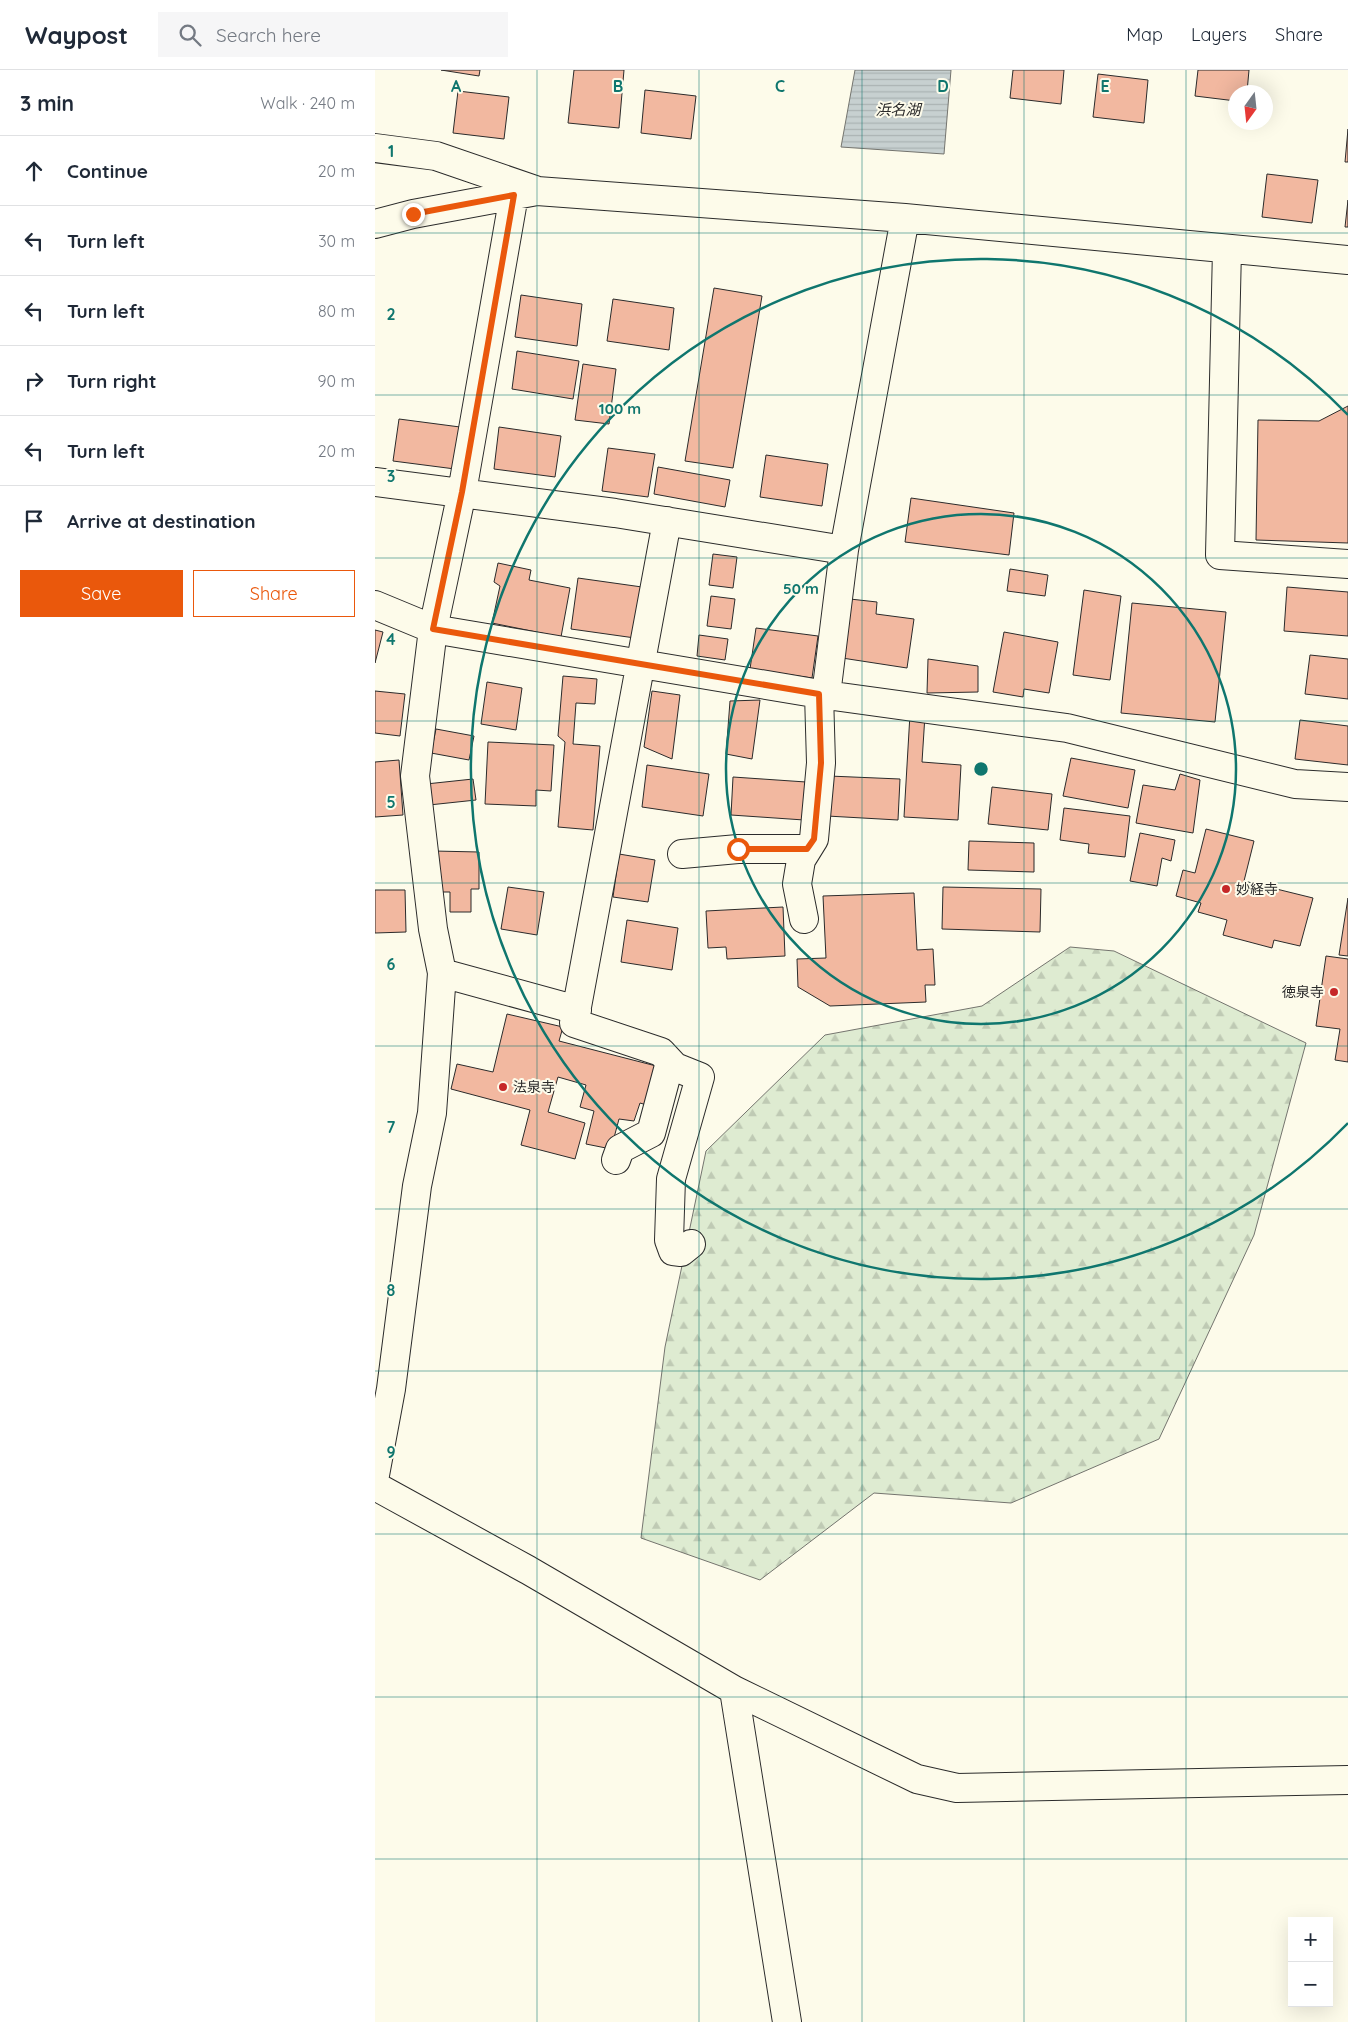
<!DOCTYPE html>
<html lang="en">
<head>
<meta charset="utf-8">
<style>
	:root { --surface:#fff; --page:#f6f6f7; --text:#1f2937; --muted:#747a83; --line:#e0e1e3; --accent:#ea580c }
	body { margin:0; font-family:Quicksand,"Noto Sans JP",sans-serif; background:var(--page); color:var(--text) }
	.controls { position:absolute; right:15px; bottom:15px; display:grid; overflow:hidden; border-radius:0px; box-shadow:0 5px 20px #0002 }
	.controls button { width:45px; height:45px; display:grid; place-items:center; padding:0; border:0; border-bottom:1px solid var(--line); background:var(--surface); color:var(--text); font:25px sans-serif }
	.compass { position:absolute; left:853px; top:15px; width:45px; height:45px; border-radius:50%; background:var(--surface); box-shadow:0 5px 20px #0002; rotate:195deg }
	.stop { position:absolute; width:15px; height:15px; margin:-11px; border:4px solid #ea580c; border-radius:50%; background:#fff }
	.stop.end { background:#ea580c; border-color:#fff; box-shadow:0 1px 5px #0008 }
	.list { margin:0; padding:0; list-style:none }
	h2 { display:flex; justify-content:space-between; align-items:center; height:65px; margin:0; padding:0 20px; font-size:21px }
	h2 small { font-size:16px; font-weight:400; color:var(--muted) }
	.list li { display:grid; grid-template-columns:32px 1fr auto; gap:15px; align-items:center; box-sizing:border-box; height:70px; padding:0 20px; border-top:1px solid var(--line) }
	.list b { display:block; font-size:19px; white-space:nowrap }
	.list em { font-size:16px; font-style:normal; color:var(--muted) }
	.actions { display:flex; gap:10px; padding:15px 20px }
	.actions a { flex:1; padding:11px 0; border:1px solid var(--accent); border-radius:0px; text-align:center; font-size:18px; color:var(--accent) }
	.actions .main { background:var(--accent); color:#fff }
	.icon { flex:none; width:28px; height:28px; fill:none; stroke:currentColor; stroke-width:2; stroke-linecap:round; stroke-linejoin:round }
	.map { position:relative; flex:none; width:973px; height:1952px; overflow:hidden }
	header { display:flex; align-items:center; gap:30px; box-sizing:border-box; height:70px; padding:0 25px; background:var(--surface); border-bottom:1px solid var(--line) }
	header strong { font-size:24px }
	nav { display:flex; gap:28px; margin-inline-start:auto; font-size:18px }
	.search { width:350px; height:45px; background:var(--page); display:flex; align-items:center; gap:12px; box-sizing:border-box; padding:0 18px; border-radius:0px; color:var(--muted); font-size:19px }
	main { display:flex }
	aside { flex:1; background:var(--surface) }
	.map>svg:first-child { display:block }
	.forest { fill:url(#forest-firs); stroke:#74746e }
	.water { fill:url(#water-rules); stroke:#74746e }
	.building { fill:#f2b8a0; stroke:#2b2b2b }
	.lines { fill:none; stroke-linecap:round; stroke-linejoin:round }
	.minor-casing { stroke:#2b2b2b; stroke-width:30 }
	.minor { stroke:#fdfbea; stroke-width:28 }
	.route { stroke:#ea580c; stroke-width:6 }
	.grid { fill:none; stroke:#0f766e; stroke-width:1; stroke-opacity:0.55 }
	.ring { fill:none; stroke:#0f766e; stroke-width:2.5 }
	.poi-dot { fill:#c62828; stroke:#fdfbea; stroke-width:2 }
	.labels { text-anchor:middle; stroke-width:4; stroke-linejoin:round; paint-order:stroke }
	.poi-label { font-size:14px; fill:#2b2b2b; stroke:#fdfbea; text-anchor:start }
	.water-label { font-size:15px; font-style:italic; fill:#2b2b2b; stroke:#fdfbea }
	.grid-label { font-size:16px; text-anchor:middle; font-weight:bold; fill:#0f766e; stroke:#fdfbea; stroke-width:4; stroke-linejoin:round; paint-order:stroke }
	.centre { fill:#0f766e; stroke:#fdfbea; stroke-width:2.5 }
	.ring-label { font-size:15px; text-anchor:middle; font-weight:bold; fill:#0f766e; stroke:#fdfbea; stroke-width:4; stroke-linejoin:round; paint-order:stroke }
</style>
</head>
<body>
<header>
<strong>Waypost</strong>
<div class="search"><svg class="icon" aria-label="search" viewBox="0 0 24 24"><circle cx="10" cy="10" r="6"/><path d="M15 15l6 6"/></svg>Search here</div>
<nav><a>Map</a><a>Layers</a><a>Share</a></nav>
</header>
<main>
<aside>
<h2>3 min<small>Walk · 240 m</small></h2>
<ul class="list">
<li><svg class="icon" aria-label="ahead" viewBox="0 0 24 24"><path d="M12 20V5M6 11l6-6 6 6"/></svg><div><b>Continue</b></div><em>20 m</em></li>
<li><svg class="icon" aria-label="left" viewBox="0 0 24 24"><path d="M17 20v-9H6M10 6l-5 5 5 5"/></svg><div><b>Turn left</b></div><em>30 m</em></li>
<li><svg class="icon" aria-label="left" viewBox="0 0 24 24"><path d="M17 20v-9H6M10 6l-5 5 5 5"/></svg><div><b>Turn left</b></div><em>80 m</em></li>
<li><svg class="icon" aria-label="right" viewBox="0 0 24 24"><path d="M7 20v-9h11M14 6l5 5-5 5"/></svg><div><b>Turn right</b></div><em>90 m</em></li>
<li><svg class="icon" aria-label="left" viewBox="0 0 24 24"><path d="M17 20v-9H6M10 6l-5 5 5 5"/></svg><div><b>Turn left</b></div><em>20 m</em></li>
<li><svg class="icon" aria-label="arrive" viewBox="0 0 24 24"><path d="M6 21V4h12l-3 4 3 4H6"/></svg><div><b>Arrive at destination</b></div></li>
</ul>
<div class="actions"><a class="main">Save</a><a>Share</a></div>
</aside>
<div class="map">
<svg width="973" height="1952" viewBox="0 0 973 1952">
	<defs>
		<pattern id="forest-firs" width="22" height="20" patternUnits="userSpaceOnUse" patternTransform="scale(1.25)"><rect width="22" height="20" fill="#deebd1"/><path d="M5 1l3.5 6h-7zM16 11l3.5 6h-7z" fill="#bfcab4"/></pattern>
		<pattern id="water-rules" width="6" height="5" patternUnits="userSpaceOnUse" patternTransform="scale(1.25)"><rect width="6" height="5" fill="#c7d0d0"/><path d="M0 2.5h6" fill="none" stroke="#abb3b3"/></pattern>
	</defs>
	<rect width="100%" height="100%" fill="#fdfbea"/>
	<!-- forest -->
	<path class="forest" d="M695 877 739 881 931 973 879 1165 784 1369 636 1433 499 1423 385 1510 266 1468 290 1277 331 1081 450 965 607 936Z"/>
	<!-- water -->
	<path class="water" d="M480 0H576L569 84 466 77Z"/>
	<!-- building -->
	<path class="building" d="M66 0H105L104 6Z
		M199 0H249L244 58 193 53Z
		M638 0H689L686 34 635 28Z
		M823 0H874L872 22H861V31L820 26Z
		M723 4 773 10 769 53 718 47Z
		M270 20 321 26 316 69 266 63Z
		M83 21 134 27 129 69 78 63Z
		M973 59V92H970Z
		M892 104 943 110 937 153 887 147Z
		M973 130V157H970Z
		M339 218 387 226 358 398 310 391Z
		M146 225 207 234 202 276 140 267Z
		M238 229 299 238 294 280 232 271Z
		M142 281 204 291 198 329 137 319Z
		M208 294 241 299 234 354 200 350Z
		M973 336V473L881 470 883 350 944 351Z
		M24 349 85 357 80 399 18 391Z
		M124 357 186 366 180 407 119 399Z
		M233 378 280 384 273 427 227 421Z
		M391 385 453 394 447 436 385 427Z
		M283 397 355 410 350 437 279 424Z
		M536 428 639 443 634 485 530 472Z
		M338 484 362 487 358 518 334 515Z
		M123 493 156 500 154 510 195 518 186 567 117 553 125 516 119 512Z
		M635 499 673 505 670 526 632 521Z
		M203 508 267 517 260 568 196 559Z
		M912 517 973 522V566L909 561Z
		M709 520 746 526 735 610 698 605Z
		M336 526 360 529 356 559 332 556Z
		M475 529 502 532 501 544 539 549 532 598 467 588Z
		M757 533 851 542 840 652 746 643Z
		M381 558 443 566 437 608 375 599Z
		M0 560 8 562 0 593Z
		M629 562 683 572 674 623 649 619 648 627 618 622Z
		M324 565 353 569 350 590 322 586Z
		M935 585 973 589V629L930 624Z
		M553 589 603 596V622L552 623Z
		M188 606 222 609 220 634 201 633 198 674 225 676 218 760 183 757 190 672 183 666Z
		M112 612 147 618 141 660 106 654Z
		M0 621 30 624 25 666 0 663Z
		M277 621 305 625 297 689 269 677Z
		M385 630 377 689 351 684 355 631Z
		M535 644 550 645 547 692 586 695 583 750 529 747Z
		M925 650 973 656V695L920 689Z
		M61 659 99 666 94 690 56 683Z
		M113 672 179 675 176 721 161 720V736L110 734Z
		M696 688 760 700 753 738 688 726Z
		M24 690 28 745 0 747V692Z
		M272 695 334 704 328 746 267 737Z
		M805 704 825 710 818 763 761 753 768 715 800 720Z
		M454 706 525 709 523 750 452 746Z
		M358 707 431 712 429 750 356 745Z
		M98 709 101 730 54 735 51 714Z
		M617 717 677 724 673 760 613 754Z
		M689 738 755 746 750 787 713 783 714 774 685 770Z
		M831 759 879 771 869 811 938 828 925 876 899 870 897 878 848 865 852 850 823 842 826 833 801 826 808 800 820 803Z
		M765 763 800 770 796 791 787 788 782 816 755 811Z
		M594 771 659 773V802L593 800Z
		M59 781 104 782V819H96V842H75V822H66V806H58Z
		M244 784 280 790 273 832 238 827Z
		M133 817 169 822 162 865 126 859Z
		M568 817 666 819 665 862 567 859Z
		M0 820H30L31 862 0 863Z
		M539 823 542 880 558 879 560 915H550L551 932 455 936 423 917 422 889 451 888 448 826Z
		M973 828V886L964 885Z
		M408 837 410 886 352 889 351 877 333 878 331 841Z
		M252 850 303 858 297 900 246 892Z
		M951 886 973 889V992L960 990 965 959 941 956Z
		M132 944 188 957 184 971 285 997 275 1036 265 1033 259 1051 244 1049 236 1079 211 1074 219 1041 205 1037 211 1015 183 1007 173 1042 210 1053 200 1089 146 1075 155 1040 76 1019 82 994 118 1002Z"/>
	<g class="lines">
		<!-- minor casing -->
		<g class="minor-casing">
			<path id="minor" d="M0 78 61 86 160 120
				M0 154 38 144 162 121 530 148 973 190
				M852 179 845 485 973 494
				M0 412 240 443 469 480
				M292 451 199 953 286 982 300 997 325 1007 296 1109 294 1170 298 1181 306 1182 316 1174
				M0 535 58 559 451 625 692 658 920 714 973 717
				M451 625 469 480 530 148
				M307 784 363 779H432
				M429 849 422 814 426 790 439 769 446 693 444 624
				M67 903 202 940
				M241 1090 245 1079 276 1063 295 992
				M0 1405 16 1319 42 1116 57 1043 67 903 58 859 40 706 58 559 87 422 139 125
				M0 1416 153 1500 359 1620 542 1709 582 1718 973 1710
				M359 1620 412 1952"/>
		</g>
		<!-- minor -->
		<use href="#minor" class="minor"/>
	</g>
	<g class="lines">
		<!-- route -->
		<path class="route" d="M38 144 139 125 87 422 58 559 444 624 446 693 439 769 432 779H363"/>
	</g>
	<!-- grid -->
	<path class="grid" d="M162 0V1952M324 0V1952M487 0V1952M649 0V1952M811 0V1952M0 163H973M0 325H973M0 488H973M0 651H973M0 813H973M0 976H973M0 1139H973M0 1301H973M0 1464H973M0 1627H973M0 1789H973"/>
	<!-- distance rings -->
	<g class="ring">
		<circle cx="606" cy="699" r="255"/>
		<path d="M973 1053A510 510 0 1 1 973 345"/>
	</g>
	<!-- markers -->
	<g class="poi-dot">
		<circle cx="851" cy="819" r="5"/>
		<circle cx="959" cy="922" r="5"/>
		<circle cx="128" cy="1017" r="5"/>
	</g>
	<g class="labels">
		<!-- poi labels -->
		<g class="poi-label">
			<text x="861" y="824">妙経寺</text>
			<text x="949" y="927" text-anchor="end">徳泉寺</text>
			<text x="138" y="1022">法泉寺</text>
		</g>
		<!-- water labels -->
		<g class="water-label">
			<text x="523" y="45">浜名湖</text>
		</g>
	</g>
	<g class="grid-label">
		<text x="81" y="22">A</text>
		<text x="243" y="22">B</text>
		<text x="405" y="22">C</text>
		<text x="568" y="22">D</text>
		<text x="730" y="22">E</text>
		<text x="16" y="87">1</text>
		<text x="16" y="250">2</text>
		<text x="16" y="412">3</text>
		<text x="16" y="575">4</text>
		<text x="16" y="738">5</text>
		<text x="16" y="900">6</text>
		<text x="16" y="1063">7</text>
		<text x="16" y="1226">8</text>
		<text x="16" y="1388">9</text>
	</g>
	<circle cx="606" cy="699" r="8" class="centre"/>
	<g class="ring-label">
		<text x="245" y="344">100 m</text>
		<text x="426" y="524">50 m</text>
	</g>
</svg>
<div class="controls">
<button>+</button>
<button>−</button>
</div>
<svg class="compass" viewBox="-18 -18 36 36"><path d="M0-13l5 13h-10z" fill="#e53935"/><path d="M0 13l5-13h-10z" fill="#747a83"/></svg>
<div class="stop" style="left:363px;top:779px"></div>
<div class="stop end" style="left:38px;top:144px"></div>
</div>
</main>
</body>
</html>
